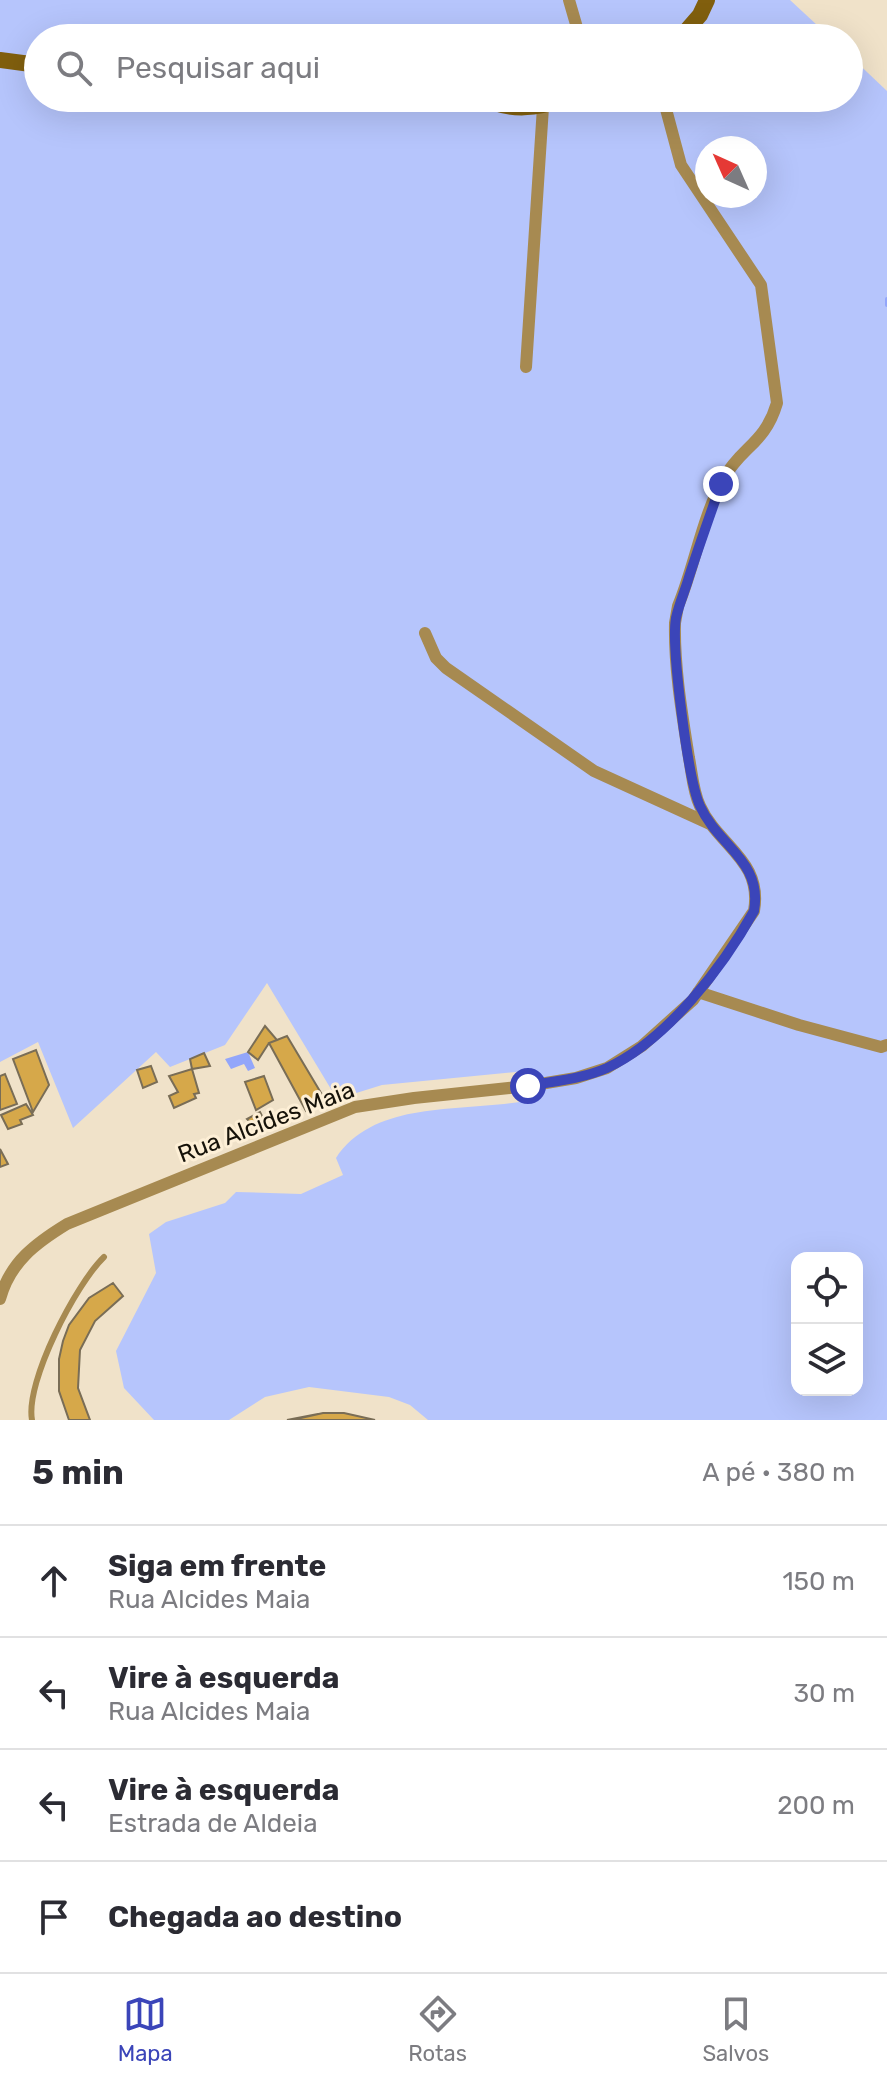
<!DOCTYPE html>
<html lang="pt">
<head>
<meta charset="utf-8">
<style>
	:root { --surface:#fff; --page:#f7f7f7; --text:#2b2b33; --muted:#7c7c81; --line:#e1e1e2; --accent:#3b45b9 }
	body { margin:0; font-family:Rubik,sans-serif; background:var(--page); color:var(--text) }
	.controls { position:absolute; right:24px; bottom:24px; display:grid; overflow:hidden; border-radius:16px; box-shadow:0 8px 32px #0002 }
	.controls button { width:72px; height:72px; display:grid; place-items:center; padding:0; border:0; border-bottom:2px solid var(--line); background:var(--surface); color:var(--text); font:40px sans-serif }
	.compass { position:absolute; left:695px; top:136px; width:72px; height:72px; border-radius:50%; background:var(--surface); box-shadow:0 8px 32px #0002; rotate:315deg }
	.stop { position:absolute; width:24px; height:24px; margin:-18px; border:6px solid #3b45b9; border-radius:50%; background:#fff }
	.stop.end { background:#3b45b9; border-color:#fff; box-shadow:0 2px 8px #0008 }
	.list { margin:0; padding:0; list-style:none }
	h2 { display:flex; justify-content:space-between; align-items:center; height:104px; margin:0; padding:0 32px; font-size:34px }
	h2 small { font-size:26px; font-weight:400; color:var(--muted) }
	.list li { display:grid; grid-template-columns:52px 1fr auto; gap:24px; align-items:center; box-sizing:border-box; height:112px; padding:0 32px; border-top:2px solid var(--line) }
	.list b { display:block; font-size:30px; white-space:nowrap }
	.list p { margin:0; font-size:26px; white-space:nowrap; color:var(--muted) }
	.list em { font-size:26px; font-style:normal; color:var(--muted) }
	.icon { flex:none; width:44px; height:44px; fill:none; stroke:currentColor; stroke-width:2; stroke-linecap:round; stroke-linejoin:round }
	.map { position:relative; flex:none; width:887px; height:1420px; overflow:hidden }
	.search { position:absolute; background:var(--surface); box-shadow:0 8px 32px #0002; left:24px; right:24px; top:24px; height:88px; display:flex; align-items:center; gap:20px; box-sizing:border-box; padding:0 28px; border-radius:44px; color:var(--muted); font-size:30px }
	.sheet { height:552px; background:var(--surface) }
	nav { display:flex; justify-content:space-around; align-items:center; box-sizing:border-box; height:112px; border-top:2px solid var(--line); background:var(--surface); font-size:22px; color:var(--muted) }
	nav a { display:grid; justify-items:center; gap:4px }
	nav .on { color:var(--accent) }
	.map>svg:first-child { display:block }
	.green { fill:#b6c5fc; fill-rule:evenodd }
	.water { fill:#93a6fa }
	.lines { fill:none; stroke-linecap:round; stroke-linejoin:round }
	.stream { stroke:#93a6fa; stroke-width:4 }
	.building { fill:#d6a84a; stroke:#796d56; stroke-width:2 }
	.service { stroke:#a78a51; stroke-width:6 }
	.minor { stroke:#a78a51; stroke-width:12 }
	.secondary { stroke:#815f0e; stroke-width:16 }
	.route { stroke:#3b45b9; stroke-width:10 }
	.labels { text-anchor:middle; stroke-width:6; stroke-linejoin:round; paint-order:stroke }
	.street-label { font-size:24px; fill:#161209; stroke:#fdefd6 }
</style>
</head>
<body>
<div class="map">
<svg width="887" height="1420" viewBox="0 0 887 1420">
	<rect width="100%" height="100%" fill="#f0e2c9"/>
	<!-- green -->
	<path class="green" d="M0 0H790L831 38H38V98H849V55L887 91V1420H428L410 1405 389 1397 309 1387 265 1397 229 1420H154L124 1388 116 1351 156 1273 149 1234 166 1222 225 1203 236 1192 301 1194 343 1175 336 1158C378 1095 474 1115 539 1098L526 1071 382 1085 337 1099 267 983 225 1045 170 1067 156 1052 73 1128 38 1042 0 1062ZM707 148H755V196H707ZM797 1258H857V1390H797Z"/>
	<!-- water -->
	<path class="water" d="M248 1052 255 1068 248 1071 244 1064 231 1069 225 1059Z"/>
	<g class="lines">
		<!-- stream -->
		<path class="stream" d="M887 299V305"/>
	</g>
	<!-- building -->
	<path class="building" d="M265 1026 277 1040 269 1043 258 1060 248 1052Z
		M287 1036 327 1103 306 1111 269 1043Z
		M36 1050 49 1085 33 1112 13 1059Z
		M204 1053 210 1066 192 1069 190 1059Z
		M151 1066 157 1082 143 1088 137 1070Z
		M192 1069 199 1093 194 1094 196 1098 174 1108 169 1096 178 1092 169 1076Z
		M5 1074 17 1104 0 1110V1076Z
		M264 1076 273 1100 256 1110 245 1082Z
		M26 1104 33 1115 20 1120 22 1124 8 1129 1 1115Z
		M260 1112 264 1120 253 1125 247 1119Z
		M0 1149 8 1164 0 1167Z
		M113 1283 123 1296 95 1321 80 1350 78 1388 90 1420H69L59 1391V1359L63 1341 69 1325 89 1298Z
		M323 1413H344L375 1420H287Z
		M323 1413H344L375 1420H292Z"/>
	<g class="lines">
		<!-- service -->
		<path class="service" d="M32 1420C25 1382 76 1284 104 1257"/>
		<!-- minor -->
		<path class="minor" d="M569 0 580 38
			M526 367 543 107
			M425 633 436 658 446 668 594 771 710 824
			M698 992 799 1025 881 1047 887 1045
			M0 1299C10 1262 36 1243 67 1224L355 1107 414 1098 528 1086 576 1078 607 1068 642 1046 693 1000 754 911C763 860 718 846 700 806 693 792 692 773 689 758 682 714 674 667 675 623L678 606C695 565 702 517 724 478 741 447 765 444 777 403L761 285 681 165 663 98"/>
		<!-- secondary -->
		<path class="secondary" d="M680 38 700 15 707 0
			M0 60 38 65
			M483 98C511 112 537 109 565 98"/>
	</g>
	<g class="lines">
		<!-- route -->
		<path class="route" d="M528 1086C554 1081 582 1079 607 1068 667 1040 723 967 754 911 763 861 718 846 700 806 688 780 671 647 676 618 679 604 685 591 689 577 699 546 710 515 721 484"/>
	</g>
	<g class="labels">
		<!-- street labels -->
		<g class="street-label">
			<text transform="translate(266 1122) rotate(-21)" y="8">Rua Alcides Maia</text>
		</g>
	</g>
</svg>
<div class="controls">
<button><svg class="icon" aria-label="locate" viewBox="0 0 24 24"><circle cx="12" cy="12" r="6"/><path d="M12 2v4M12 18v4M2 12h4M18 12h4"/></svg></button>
<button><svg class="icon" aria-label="layers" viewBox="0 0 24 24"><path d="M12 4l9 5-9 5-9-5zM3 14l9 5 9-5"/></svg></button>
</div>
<svg class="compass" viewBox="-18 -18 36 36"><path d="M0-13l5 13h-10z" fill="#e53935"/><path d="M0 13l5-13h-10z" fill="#7c7c81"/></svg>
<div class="stop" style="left:528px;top:1086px"></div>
<div class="stop end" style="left:721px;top:484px"></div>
<div class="search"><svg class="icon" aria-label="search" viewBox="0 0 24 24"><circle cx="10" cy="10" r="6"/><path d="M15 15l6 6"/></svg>Pesquisar aqui</div>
</div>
<section class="sheet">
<h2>5 min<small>A pé · 380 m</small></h2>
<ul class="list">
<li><svg class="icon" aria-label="ahead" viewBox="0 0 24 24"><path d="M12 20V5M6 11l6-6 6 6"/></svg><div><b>Siga em frente</b><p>Rua Alcides Maia</p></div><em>150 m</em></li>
<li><svg class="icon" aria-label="left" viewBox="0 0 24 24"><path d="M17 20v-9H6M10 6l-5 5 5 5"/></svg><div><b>Vire à esquerda</b><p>Rua Alcides Maia</p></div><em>30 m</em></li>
<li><svg class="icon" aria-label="left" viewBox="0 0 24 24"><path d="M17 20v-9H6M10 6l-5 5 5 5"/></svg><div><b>Vire à esquerda</b><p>Estrada de Aldeia</p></div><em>200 m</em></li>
<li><svg class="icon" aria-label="arrive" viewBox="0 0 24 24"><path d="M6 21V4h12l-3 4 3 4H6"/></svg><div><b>Chegada ao destino</b></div></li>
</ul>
</section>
<nav>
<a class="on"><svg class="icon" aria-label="map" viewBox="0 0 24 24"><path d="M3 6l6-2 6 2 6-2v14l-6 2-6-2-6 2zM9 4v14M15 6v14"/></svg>Mapa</a>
<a><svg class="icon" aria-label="directions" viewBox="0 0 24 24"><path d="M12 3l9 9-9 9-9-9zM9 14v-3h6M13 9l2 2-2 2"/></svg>Rotas</a>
<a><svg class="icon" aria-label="saved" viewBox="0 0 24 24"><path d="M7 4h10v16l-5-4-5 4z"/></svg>Salvos</a>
</nav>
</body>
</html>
